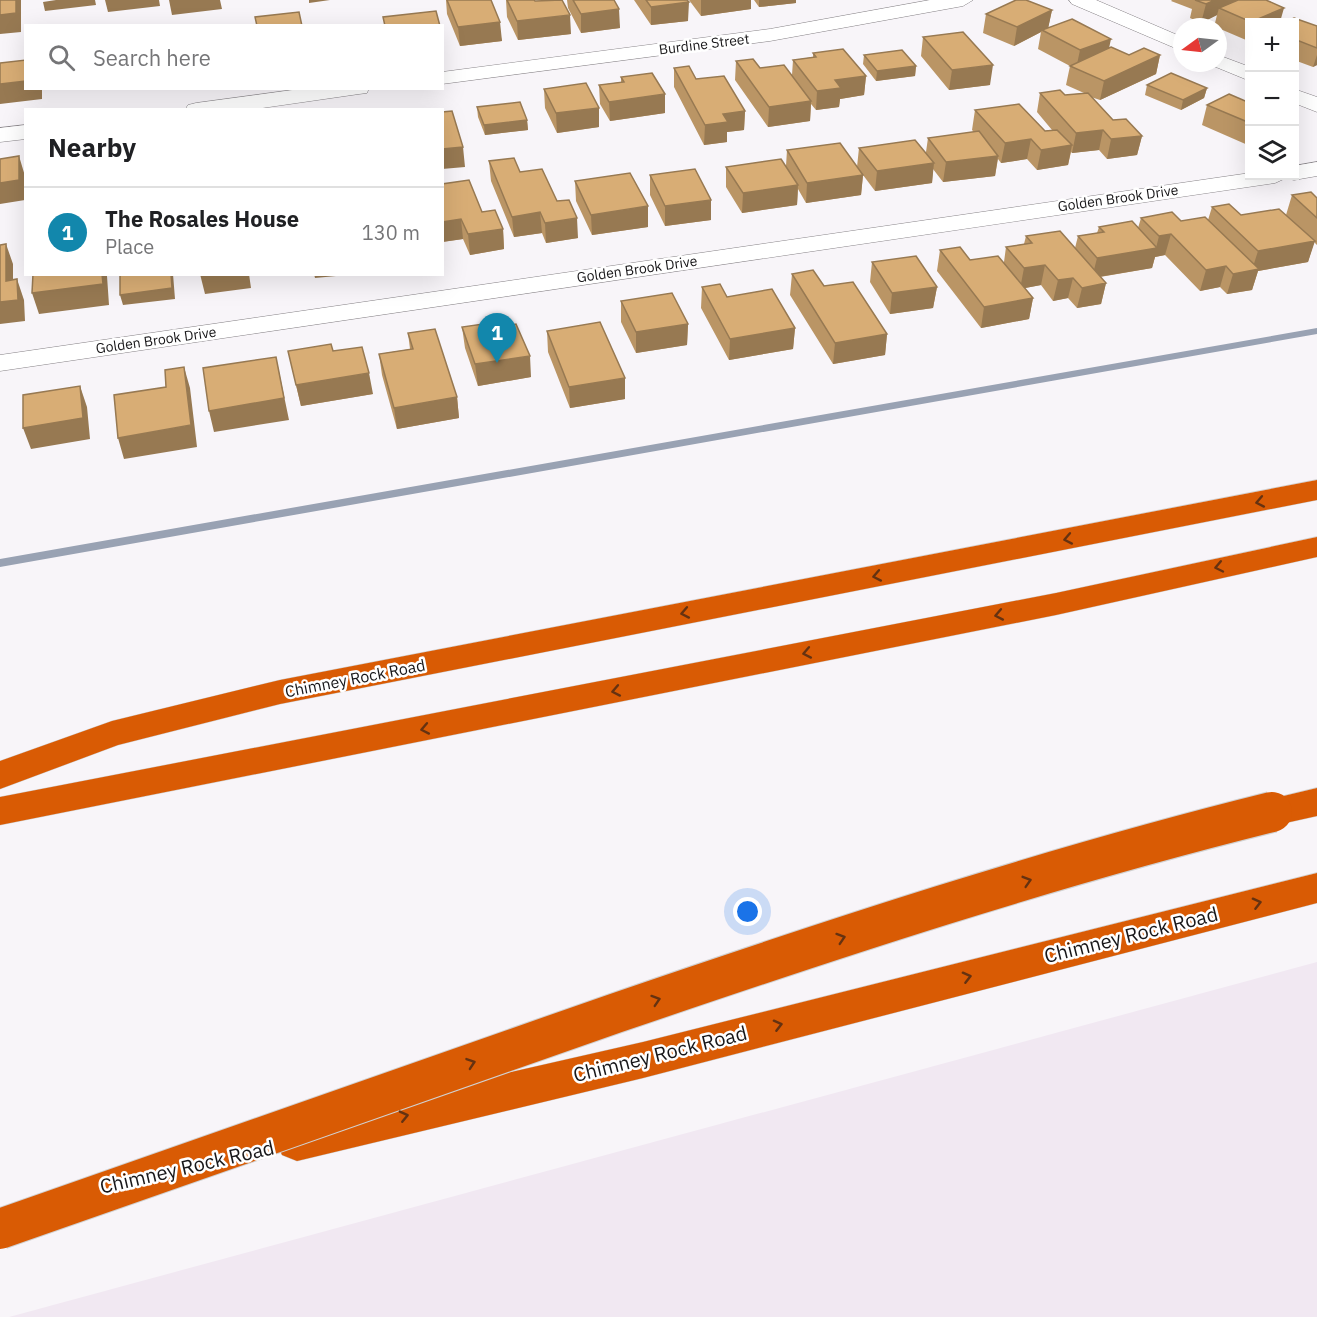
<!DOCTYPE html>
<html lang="en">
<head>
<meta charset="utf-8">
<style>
	:root { --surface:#fff; --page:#f6f6f6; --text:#202124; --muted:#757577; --line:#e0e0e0; --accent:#1287ac }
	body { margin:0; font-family:"IBM Plex Sans",sans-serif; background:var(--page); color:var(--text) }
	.controls { position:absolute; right:18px; top:18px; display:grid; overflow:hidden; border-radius:0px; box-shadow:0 6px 24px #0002 }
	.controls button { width:54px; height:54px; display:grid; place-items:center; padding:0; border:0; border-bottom:2px solid var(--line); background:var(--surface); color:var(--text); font:30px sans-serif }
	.compass { position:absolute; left:1173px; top:18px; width:54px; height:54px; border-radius:50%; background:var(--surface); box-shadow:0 6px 24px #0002; rotate:255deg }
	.you { position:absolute; left:748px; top:912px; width:21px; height:21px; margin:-15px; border:4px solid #fff; border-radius:50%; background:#1a73e8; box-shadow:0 0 0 9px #1a73e833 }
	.badge { display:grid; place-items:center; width:39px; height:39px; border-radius:50%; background:var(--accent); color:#fff; font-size:20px; font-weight:700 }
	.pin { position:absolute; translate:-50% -50px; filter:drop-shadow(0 2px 3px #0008) }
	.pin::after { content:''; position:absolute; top:32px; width:21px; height:18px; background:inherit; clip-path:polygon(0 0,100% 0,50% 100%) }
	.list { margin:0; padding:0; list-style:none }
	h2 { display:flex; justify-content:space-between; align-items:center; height:78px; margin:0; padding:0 24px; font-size:26px }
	h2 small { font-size:20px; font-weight:400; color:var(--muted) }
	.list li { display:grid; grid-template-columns:39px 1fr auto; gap:18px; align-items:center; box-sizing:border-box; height:90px; padding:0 24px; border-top:2px solid var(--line) }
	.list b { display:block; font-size:22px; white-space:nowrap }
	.list p { margin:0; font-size:20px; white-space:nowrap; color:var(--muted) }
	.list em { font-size:20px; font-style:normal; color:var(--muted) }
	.icon { flex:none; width:33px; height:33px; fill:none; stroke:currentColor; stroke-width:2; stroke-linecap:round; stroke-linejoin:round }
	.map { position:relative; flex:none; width:1317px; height:1317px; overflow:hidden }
	.search { position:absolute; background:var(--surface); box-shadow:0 6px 24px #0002; left:24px; top:24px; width:420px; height:66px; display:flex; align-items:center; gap:15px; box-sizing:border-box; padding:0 21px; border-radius:0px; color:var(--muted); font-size:22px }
	.panel { position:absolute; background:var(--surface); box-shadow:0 6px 24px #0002; left:24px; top:108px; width:420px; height:168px; border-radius:0px }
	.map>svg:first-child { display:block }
	.built { fill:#f1e8f2 }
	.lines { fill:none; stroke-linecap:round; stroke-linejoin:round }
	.stream { fill:#99a2b3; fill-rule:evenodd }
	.minor-casing { stroke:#858185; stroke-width:1 }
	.highway-casing { stroke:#d1d1d1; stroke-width:1 }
	.minor { fill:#fff; fill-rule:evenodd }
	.highway { fill:#d95b04; fill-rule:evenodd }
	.highway-bridge-casing { stroke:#d1d1d1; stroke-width:42; stroke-linecap:butt }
	.highway-bridge { stroke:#d95b04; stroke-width:40 }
	.wall { fill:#ba9565 }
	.shaded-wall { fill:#977952 }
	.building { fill:#d8ad75; stroke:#977952; stroke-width:1.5 }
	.oneway { stroke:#653211 }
	.labels { text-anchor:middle; stroke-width:5; stroke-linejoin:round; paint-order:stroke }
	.far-street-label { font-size:14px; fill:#181719; stroke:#fff }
	.street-label { font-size:16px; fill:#181719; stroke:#fff }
	.near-street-label { font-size:20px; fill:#181719; stroke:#fff }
</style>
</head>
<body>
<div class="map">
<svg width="1317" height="1317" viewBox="0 0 1317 1317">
	<rect width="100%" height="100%" fill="#f8f5f9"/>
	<!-- built -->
	<path class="built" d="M1317 962V1317H9Z"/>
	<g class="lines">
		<!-- stream -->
		<path class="stream" d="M1317 328V334L0 567V559Z"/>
		<!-- minor casing -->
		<g class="minor-casing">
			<path id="minor" d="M930 0H973L963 6 770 41 442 84V72L770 29Z
				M1069 0H1096L1182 37V51L1072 4Z
				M1218 55 1250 67V81L1211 65 1209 63H1218Z
				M307 88H369L367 93 359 94 248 110H185L188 105 196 103Z
				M1294 89 1317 97V112L1294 103Z
				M26 125V139L0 142V128Z
				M1317 162V176L1294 180 1286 178 1275 183 0 371V355L1250 173V176H1294V166Z"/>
		</g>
		<!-- highway casing -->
		<g class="highway-casing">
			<path id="highway" d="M1317 480V500L280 704 118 745 0 789V761L112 721 280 680Z
				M1317 537V557L1056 615 0 825V797L1056 593Z
				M1317 788V816L1272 826 1259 822 1254 812 1259 802Z
				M1317 873V903L643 1078 297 1161 282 1155 276 1141 282 1127 297 1121 643 1042Z"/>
		</g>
		<!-- minor -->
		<use href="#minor" class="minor"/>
		<!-- highway -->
		<use href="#highway" class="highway"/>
		<!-- highway-bridge casing -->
		<g class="highway-bridge-casing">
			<path id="highway-bridge" d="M0 1229C205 1157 410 1084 616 1013 832 939 1050 867 1272 812"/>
		</g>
		<!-- highway-bridge -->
		<use href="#highway-bridge" class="highway-bridge"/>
	</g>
	<!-- wall -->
	<path class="wall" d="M446 0H491L502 41 460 46 447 14Z
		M506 0H534L571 34 518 40 507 17Z
		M567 0H614L620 28 581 33 568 8Z
		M634 0H687L688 21 651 25Z
		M689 0H751V9L701 16Z
		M754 0H796V3L759 7Z
		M1172 0H1266L1280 22H1250V39L1246 40 1218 28V27H1214L1217 15 1201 23 1190 18 1192 9 1171 1Z
		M1052 10 1048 28 1129 55H1160L1156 74 1100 100 1091 97 1113 120 1142 136 1137 155 1107 159 1099 150 1072 153 1071 152 1068 165 1037 170 1027 159 1001 163 998 159 995 176 943 182 933 169 932 183 875 191 863 175 861 195 806 203 798 189 797 205 742 213 726 187V167L786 166 787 150 857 167 859 148 926 152 928 138 974 132 972 130 975 110 1045 131 1052 130 1037 112 1040 93 1065 95 1084 93 1066 85 1070 66 1038 49 1041 32 1014 46 983 33 986 14Z
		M1294 22 1317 26V65L1313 67 1294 60Z
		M923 37 990 85 949 90 921 56Z
		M813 53 866 76 864 95 840 99 839 107 816 110 811 104 810 121 768 127 735 80 736 61 760 68 792 75 793 60 813 57Z
		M864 55 916 66 915 76 876 81 863 64Z
		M674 68 696 79 745 111 744 130 727 132V142L704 145 674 87Z
		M621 77 665 94V113L610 121 600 104 599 85 621 82Z
		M1147 85 1207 88 1204 98 1181 110 1145 95Z
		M544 89 599 108V127L557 133 545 108Z
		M1250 103V146L1202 125 1207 105Z
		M477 107 527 120 528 130 485 135 478 117Z
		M489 161 520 172 557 201 578 238 546 243 542 233 514 237 491 181Z
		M650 175 711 200V220L665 226 650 195Z
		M575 181 648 227 592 235 576 201Z
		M442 184 482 212 503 229 504 249 470 255 463 239 442 242Z
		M1292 195 1317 198V245L1314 242 1308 262 1258 271 1252 290 1227 294 1220 287 1200 291 1165 255 1155 257 1152 268 1100 277 1106 283 1101 304 1077 308 1068 298 1053 301 1041 285 1025 288 1033 298 1029 319 981 328 937 271 940 250 970 260 1004 262 1006 247 1024 244 1026 236 1075 248 1078 236 1097 233 1099 227 1138 228 1141 218 1181 221 1208 220 1212 207 1241 215H1286Z
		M872 262 937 287 933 308 890 314 870 282Z
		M792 274 887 334 885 355 833 364 790 295Z
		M702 287 727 297 795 328 793 349 729 360 701 308Z
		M621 301 688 324 687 345 636 353 621 322Z
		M462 327H499L531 377 478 386 465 348Z
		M547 331 625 378V399L570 408 548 352Z
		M408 333 457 397 459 418 397 429 382 375 379 354 410 349Z
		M288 351H333L373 394 301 406Z"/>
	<!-- shaded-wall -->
	<path class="shaded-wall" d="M16 0H21V32L0 34V15Z
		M56 0H95L96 5 45 11 43 2Z
		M105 0H159L160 6 108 12Z
		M169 0H220L222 9 172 15Z
		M309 0H330L309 3Z
		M701 0H751V9L701 16Z
		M759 0H796V3L759 7Z
		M1215 0H1248L1219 8 1217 15 1201 23 1206 4Z
		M689 2 688 21 651 25V7Z
		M1284 8 1280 22H1251Z
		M619 9 620 28 581 33V14Z
		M1052 10 1048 29 1042 30 1041 32 1014 46 1017 27Z
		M570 15 571 34 518 40 517 21Z
		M500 22 502 41 460 46 458 27Z
		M1250 27V39L1246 40Z
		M1111 39 1107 58 1076 69 1080 50Z
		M1160 55 1156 74 1100 100 1104 81Z
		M1317 55V65L1313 67Z
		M993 65 990 85 949 90 952 70Z
		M916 66 915 76 876 81 877 71Z
		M866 76 864 95 840 99 839 107 816 110 817 91 835 80Z
		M26 81V88H42V99L0 104V84Z
		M1207 88 1204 98 1181 110 1183 100Z
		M665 94V113L610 121 609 102Z
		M811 101 810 121 768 127 769 107Z
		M599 108V127L557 133 556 113Z
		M745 111 744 130 727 132V142L704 145 705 125 723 114Z
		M527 120 528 130 485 135 484 125Z
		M1103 130 1099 150 1072 153 1076 133Z
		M1142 136 1137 155 1107 159 1111 139Z
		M1031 139 1027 159 1001 163 1005 143Z
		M1072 145 1068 165 1037 170 1041 150Z
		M463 147 465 167 442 169V149Z
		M19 156 25 176V200L0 204V183Z
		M998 156 995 176 943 182 946 162Z
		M934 163 932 183 875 191 877 171Z
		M863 175 861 195 806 203 807 183Z
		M798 185 797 205 742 213 743 193Z
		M711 200V220L665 226V206Z
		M648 206V227L592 235 591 215Z
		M540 212 542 233 514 237 512 217Z
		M577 218 578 238 546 243 545 223Z
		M461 219 463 239 442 242V222Z
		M503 229 504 249 470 255 468 234Z
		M1171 234 1165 255 1155 257 1152 268 1092 278 1097 258 1156 248 1159 236Z
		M1315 241 1308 262 1258 271 1252 290 1227 294 1233 274 1252 270 1258 251Z
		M6 244 13 264V300L17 279 24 300 25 321 0 324V302L6 281Z
		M1045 265 1041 285 1020 289 1024 268Z
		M1226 266 1220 287 1200 291 1206 270Z
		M102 274H107V276L109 305 39 314 32 293Z
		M171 274H173L175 299 123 305 120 295Z
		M200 274H249L251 288 205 294Z
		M314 274H336V276L315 278Z
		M1073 278 1068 298 1053 301 1058 280Z
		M1106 283 1101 304 1077 308 1082 288Z
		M937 287 933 308 890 314 892 293Z
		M1033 298 1029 319 981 328 984 307Z
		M688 324 687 345 636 353V332Z
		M795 328 793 349 729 360 730 339Z
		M887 334 885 355 833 364 835 343Z
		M530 356 531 377 478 386 475 364Z
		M276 357 289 420 214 432 209 411Z
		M184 367 190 388 197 447 124 459 118 438 191 425Z
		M369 373 373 394 301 406 296 385Z
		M625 378V399L570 408 569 387Z
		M80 386 87 407 90 439 31 449 23 428Z
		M457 397 459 418 397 429 394 408Z"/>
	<!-- building -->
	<path class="building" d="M0 0H16V13L0 15Z
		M447 0H491L500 22 458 27Z
		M507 0H534L535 1 562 0 570 15 517 21Z
		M573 0H614L619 9 581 14Z
		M646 0H687L689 2 651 7Z
		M1016 0H1026L1052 10 1017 27 986 14Z
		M1195 0H1215L1206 4Z
		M1238 0H1266L1284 8 1251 22 1219 8Z
		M436 11 440 26H385L383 17Z
		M299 12 302 26H257L255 17Z
		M1294 18 1317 26V48L1294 39V22H1286Z
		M1072 19 1111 39 1080 50 1042 30Z
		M963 32 993 65 952 70 923 37Z
		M1111 47 1129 55 1144 48 1160 55 1104 81 1070 66Z
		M843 49 866 76 835 80 841 88 817 91 793 60 816 57 813 53Z
		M902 50 916 66 877 71 864 55Z
		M753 59 760 68 784 65 811 101 769 107 736 61Z
		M26 60V81L0 84V63Z
		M689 66 696 79 724 76 745 111 723 114 728 122 705 125 674 68Z
		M652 73 665 94 609 102 599 85 624 82 621 77Z
		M1171 73 1207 88 1183 100 1147 85Z
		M586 83 599 108 556 113 544 89Z
		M1060 90 1065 95 1088 93 1113 120 1126 119 1142 136 1111 139 1103 130 1076 133 1040 93Z
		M1229 94 1250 103V123L1207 105Z
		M520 102 527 120 484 125 477 107Z
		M1019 104 1045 131 1057 130 1072 145 1041 150 1031 139 1005 143 975 110Z
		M452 111 463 147 442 149V112Z
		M979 131 998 156 946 162 928 138Z
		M915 140 934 163 877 171 859 148Z
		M840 143 863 175 807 183 787 150Z
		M19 156V180L0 183V159Z
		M514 158 520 172 542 169 557 201 569 200 577 218 545 223 540 212 512 217 489 161Z
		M781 159 798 185 743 193 726 167Z
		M695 169 711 200 665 206 650 175Z
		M630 173 648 206 591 215 575 181Z
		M469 180 482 212 495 210 503 229 468 234 461 219 442 222V184Z
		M1311 192 1317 198V218L1292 195Z
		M1229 204 1241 215 1279 209 1315 241 1258 251 1212 207Z
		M1172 212 1181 221 1205 217 1259 269 1233 274 1226 266 1206 270 1171 234 1159 236 1141 218Z
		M1132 221 1157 248 1097 258 1078 236 1104 232 1099 227Z
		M1060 231 1106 283 1082 288 1073 278 1058 280 1045 265 1024 268 1006 247 1032 243 1026 236Z
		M6 244V281L17 279 18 300 0 302V245Z
		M960 247 970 260 998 256 1033 298 984 307 940 250Z
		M916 256 937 287 892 293 872 262Z
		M813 270 824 286 853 282 887 334 835 343 792 274Z
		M33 274H102L103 284 32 293Z
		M120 274H171L172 288 120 295Z
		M720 284 727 297 772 289 795 328 730 339 702 287Z
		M672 293 688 324 636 332 621 301Z
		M497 322 499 327 516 324 530 356 475 364 462 327Z
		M600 322 625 378 569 387 547 331Z
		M435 329 457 397 394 408 379 354 413 349 408 333Z
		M331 344 333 351 362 347 369 373 296 385 288 351Z
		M276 357 284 398 209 411 203 368Z
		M184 367 191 425 118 438 114 395 166 387 165 370Z
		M80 386 83 418 23 428V395Z"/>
	<!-- one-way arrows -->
	<defs><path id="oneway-chevron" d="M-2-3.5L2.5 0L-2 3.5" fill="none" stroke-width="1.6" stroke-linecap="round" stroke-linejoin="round" transform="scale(1.5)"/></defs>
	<g class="oneway">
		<use href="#oneway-chevron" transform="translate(1260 502) rotate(169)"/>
		<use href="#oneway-chevron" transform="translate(1068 539) rotate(169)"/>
		<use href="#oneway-chevron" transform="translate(1219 567) rotate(168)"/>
		<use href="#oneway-chevron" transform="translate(877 576) rotate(169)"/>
		<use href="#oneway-chevron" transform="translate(685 613) rotate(169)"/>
		<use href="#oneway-chevron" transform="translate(999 615) rotate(169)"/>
		<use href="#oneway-chevron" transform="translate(807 653) rotate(169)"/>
		<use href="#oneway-chevron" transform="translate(616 691) rotate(169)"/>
		<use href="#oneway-chevron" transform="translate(425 729) rotate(169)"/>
		<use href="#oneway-chevron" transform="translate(1027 881) rotate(-17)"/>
		<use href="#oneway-chevron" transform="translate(1257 903) rotate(-14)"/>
		<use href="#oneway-chevron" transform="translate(841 938) rotate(-18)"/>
		<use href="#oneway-chevron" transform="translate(967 977) rotate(-14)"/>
		<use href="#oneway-chevron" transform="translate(656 1000) rotate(-18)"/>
		<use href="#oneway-chevron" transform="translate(778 1025) rotate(-14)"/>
		<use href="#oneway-chevron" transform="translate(471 1063) rotate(-19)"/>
		<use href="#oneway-chevron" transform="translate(404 1116) rotate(-13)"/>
	</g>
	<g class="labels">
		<!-- far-street labels -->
		<g class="far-street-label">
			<text transform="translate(704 44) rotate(-7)" y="5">Burdine Street</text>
			<text transform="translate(1118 198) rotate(-8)" y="5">Golden Brook Drive</text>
			<text transform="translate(637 269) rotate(-8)" y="5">Golden Brook Drive</text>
			<text transform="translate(156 340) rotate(-8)" y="5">Golden Brook Drive</text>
		</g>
		<!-- street labels -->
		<g class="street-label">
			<text transform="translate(355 678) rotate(-11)" y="6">Chimney Rock Road</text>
		</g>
		<!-- near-street labels -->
		<g class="near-street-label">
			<text transform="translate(1131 935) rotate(-14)" y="7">Chimney Rock Road</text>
			<text transform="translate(660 1054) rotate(-14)" y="7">Chimney Rock Road</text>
			<text transform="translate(187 1167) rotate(-13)" y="7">Chimney Rock Road</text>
		</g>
	</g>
</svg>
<div class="controls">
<button>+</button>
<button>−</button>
<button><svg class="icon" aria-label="layers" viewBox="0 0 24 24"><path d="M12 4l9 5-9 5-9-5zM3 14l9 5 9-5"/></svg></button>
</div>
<svg class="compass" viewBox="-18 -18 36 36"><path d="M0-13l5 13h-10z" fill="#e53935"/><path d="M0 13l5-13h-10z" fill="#757577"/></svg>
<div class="you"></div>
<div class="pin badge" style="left:497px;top:363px">1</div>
<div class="search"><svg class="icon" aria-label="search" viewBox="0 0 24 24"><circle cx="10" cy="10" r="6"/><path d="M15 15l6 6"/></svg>Search here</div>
<section class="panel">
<h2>Nearby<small></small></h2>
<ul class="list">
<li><span class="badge">1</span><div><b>The Rosales House</b><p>Place</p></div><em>130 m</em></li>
</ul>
</section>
</div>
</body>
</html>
